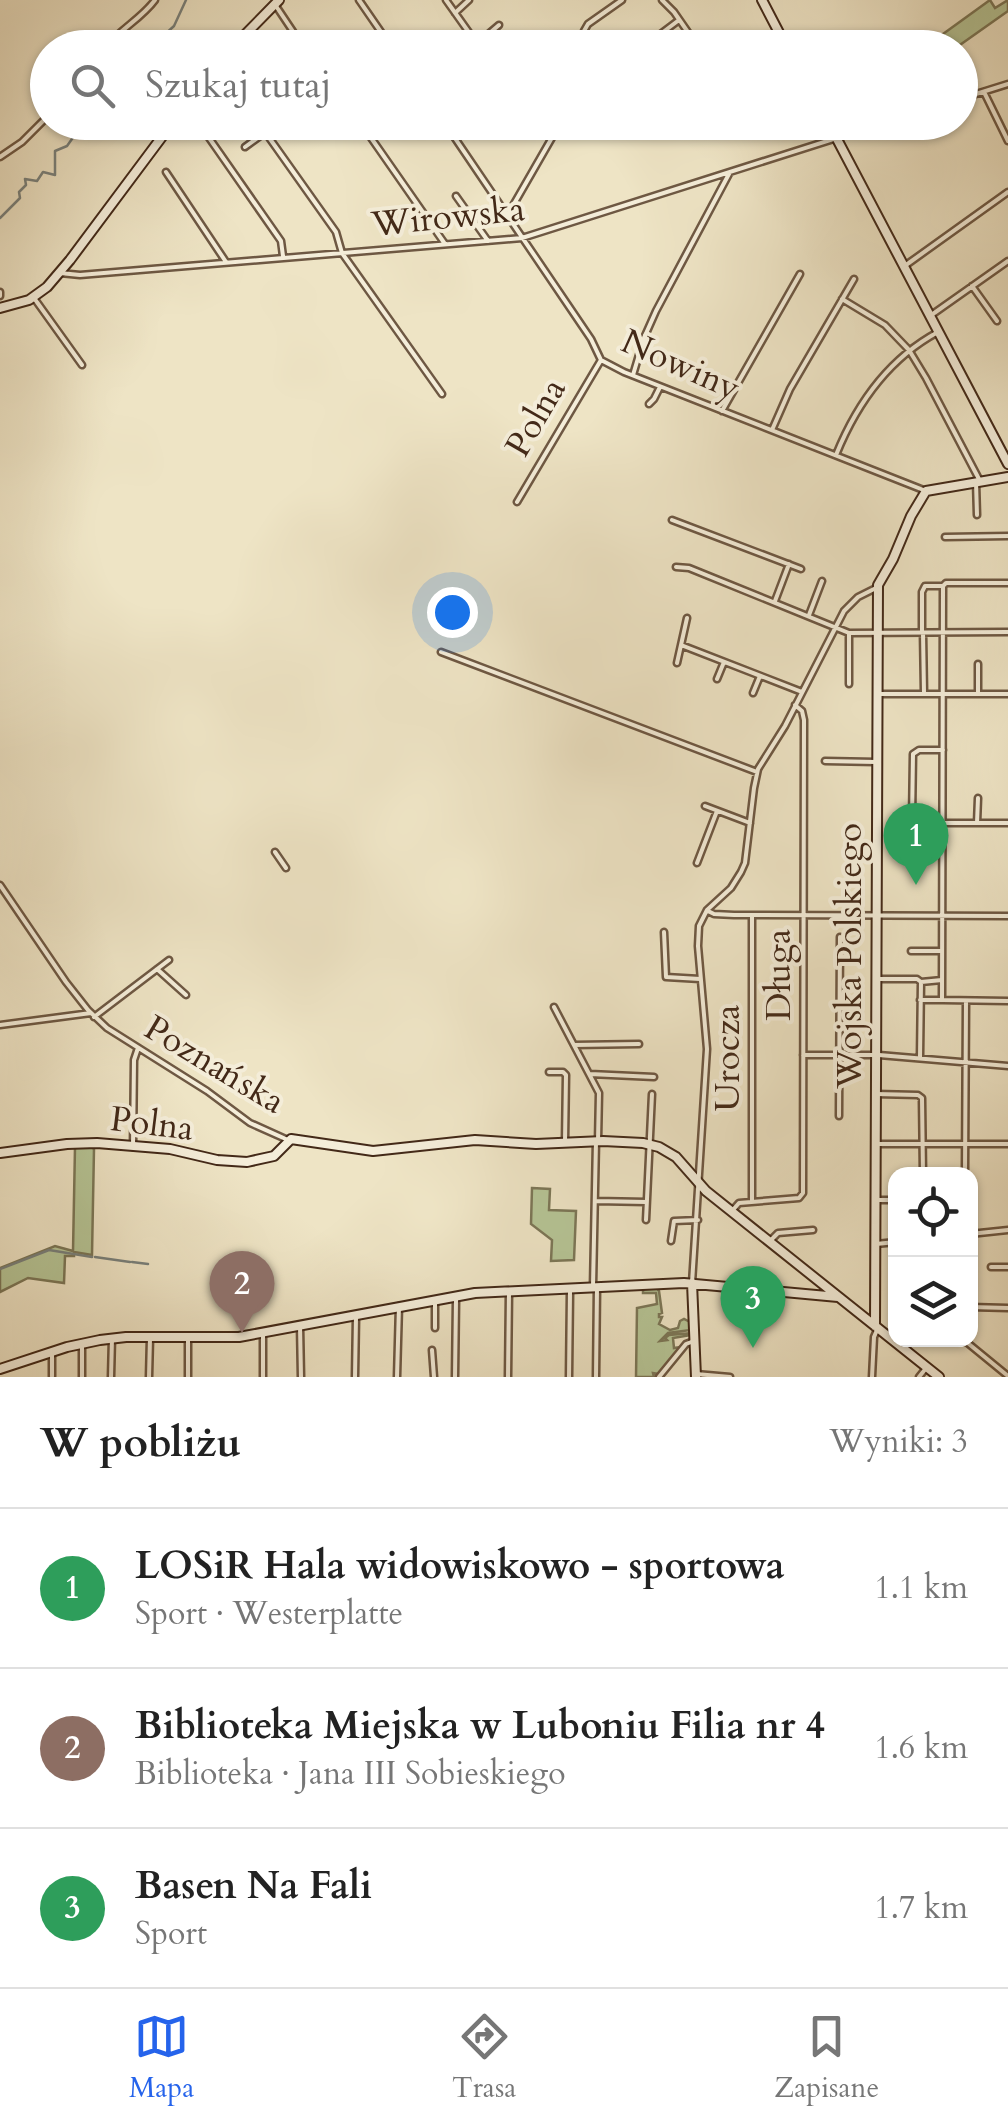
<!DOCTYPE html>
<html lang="pl">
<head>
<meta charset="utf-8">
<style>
	:root { --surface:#fff; --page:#f2f2f2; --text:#222; --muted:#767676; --line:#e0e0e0; --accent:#2563eb }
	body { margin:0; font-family:Cardo,serif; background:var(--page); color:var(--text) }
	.controls { position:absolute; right:30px; bottom:30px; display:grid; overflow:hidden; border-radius:20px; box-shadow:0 2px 8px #0004 }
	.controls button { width:90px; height:90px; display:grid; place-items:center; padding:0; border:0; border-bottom:2px solid var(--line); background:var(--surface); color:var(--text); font:50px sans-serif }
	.you { position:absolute; left:452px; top:612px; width:35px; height:35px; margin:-25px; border:8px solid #fff; border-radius:50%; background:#1a73e8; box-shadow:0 0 0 15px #1a73e833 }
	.badge { display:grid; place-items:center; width:65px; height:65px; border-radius:50%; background:var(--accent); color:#fff; font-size:32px; font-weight:700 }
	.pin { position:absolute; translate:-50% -82px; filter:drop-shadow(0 2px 5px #0008) }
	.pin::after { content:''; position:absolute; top:52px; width:35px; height:30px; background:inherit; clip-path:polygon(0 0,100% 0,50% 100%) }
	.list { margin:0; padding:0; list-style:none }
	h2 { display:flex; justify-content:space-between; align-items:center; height:130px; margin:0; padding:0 40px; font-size:42px }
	h2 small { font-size:32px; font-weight:400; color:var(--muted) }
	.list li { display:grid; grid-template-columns:65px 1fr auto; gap:30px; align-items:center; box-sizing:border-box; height:160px; padding:0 40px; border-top:2px solid var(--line) }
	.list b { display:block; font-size:38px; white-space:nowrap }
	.list p { margin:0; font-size:32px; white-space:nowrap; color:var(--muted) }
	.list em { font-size:32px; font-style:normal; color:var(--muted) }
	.icon { flex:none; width:55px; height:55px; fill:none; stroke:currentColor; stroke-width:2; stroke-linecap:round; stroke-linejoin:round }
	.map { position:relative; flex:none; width:1008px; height:1377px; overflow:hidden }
	.search { position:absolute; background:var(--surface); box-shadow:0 2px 8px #0004; left:30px; right:30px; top:30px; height:110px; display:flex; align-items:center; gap:25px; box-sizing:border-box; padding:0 35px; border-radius:55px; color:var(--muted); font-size:38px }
	.sheet { height:610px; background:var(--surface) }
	nav { display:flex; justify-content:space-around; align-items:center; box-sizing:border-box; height:140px; border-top:2px solid var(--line); background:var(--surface); font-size:28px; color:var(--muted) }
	nav a { display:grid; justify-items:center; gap:5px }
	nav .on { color:var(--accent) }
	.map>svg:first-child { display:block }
	.green { fill:#b6c596; stroke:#7c7757; stroke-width:2.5 }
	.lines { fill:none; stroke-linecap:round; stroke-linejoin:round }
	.stream { stroke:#79817c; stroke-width:2.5 }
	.street-casing { stroke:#6e5843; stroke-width:9 }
	.secondary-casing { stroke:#432918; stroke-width:12 }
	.street { stroke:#f4edd9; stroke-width:4 }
	.secondary { stroke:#f4edd9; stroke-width:8 }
	.labels { text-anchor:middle; stroke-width:8; stroke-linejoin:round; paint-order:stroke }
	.street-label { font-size:35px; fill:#432918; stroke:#f4edd9 }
</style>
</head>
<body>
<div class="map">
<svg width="1008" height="1377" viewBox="0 0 1008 1377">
	<rect width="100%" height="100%" fill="#eee4c5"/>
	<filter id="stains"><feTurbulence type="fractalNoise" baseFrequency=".002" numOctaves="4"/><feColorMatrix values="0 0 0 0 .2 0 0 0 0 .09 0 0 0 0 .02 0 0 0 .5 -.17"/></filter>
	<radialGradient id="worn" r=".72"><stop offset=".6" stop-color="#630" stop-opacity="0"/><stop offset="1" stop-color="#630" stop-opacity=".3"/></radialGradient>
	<!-- green -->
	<path class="green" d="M990 0 995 8 1008 0V11L957 47H925Z
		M75 1147H92L94 1149 92 1255 74 1252V1256H65L64 1283 28 1278 0 1292V1268L55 1246 73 1251Z
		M532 1188 550 1189 549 1210 576 1211 574 1260 551 1261 552 1240 531 1224Z
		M657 1288 659 1291 662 1313 659 1314V1317H662L659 1324 670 1330 678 1328 680 1321 684 1319 690 1322 691 1330 668 1333 660 1341 667 1340 665 1338 669 1335 691 1333V1335L673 1338 674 1348 681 1347 659 1374 653 1373 654 1377H636L637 1308 657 1304 656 1293H643V1289Z"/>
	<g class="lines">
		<!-- stream -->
		<path class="stream" d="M155 48 162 37 174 26 186 0
			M0 218 20 198 19 192 26 185 25 179 37 181 43 172 55 175V151L67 146 84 122
			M95 1257 130 1262
			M132 1262 148 1264
			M0 1269 49 1250 92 1257"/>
		<!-- street casing -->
		<g class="street-casing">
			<path id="street" d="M359 0 392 48
				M446 0 480 48
				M662 0 674 12 692 38
				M276 6 304 48
				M455 13 469 0
				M584 31 588 24 622 0
				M478 43 499 25
				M105 48C120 29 141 19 155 0
				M518 48 524 42
				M642 48 679 20
				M984 92 1008 141
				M960 99 1008 84
				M198 122 281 241 283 256
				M258 122 336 232 342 253 442 394
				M360 122 445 244
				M444 122 591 339 601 360 624 372 926 491
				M692 130 694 122
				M245 147 278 123
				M0 157 22 142 48 116
				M166 172 226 262
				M456 196 488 241
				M507 216 561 122
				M906 265 1008 192
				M60 273 80 275 522 238 887 122
				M972 286 997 321
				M0 292V296
				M34 298 82 365
				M842 299 885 325 909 350 926 378 980 481
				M930 316 1008 261
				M633 375 644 338 656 311 730 172
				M649 404 654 399 660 387
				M722 411 800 274
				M772 430 790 389 854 279
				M836 455C857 403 888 359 938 332
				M976 482 977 515
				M517 502 601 360
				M672 520 801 569
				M945 537 1008 536
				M676 567 689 568 849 633 1008 632
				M775 601 789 564
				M809 615 822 581
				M922 631V592L925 586H943L946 583H1008
				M923 633 924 693
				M681 645 802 692
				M441 652 757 772
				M677 663 687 618
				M717 679 724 662
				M849 684V633
				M753 693 760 676
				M878 694H1008
				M978 694V664
				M825 761 876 762
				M705 806 750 823
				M912 820 913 754 919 750H943
				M943 823H1008
				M977 823 978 798
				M275 852 286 868
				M697 863 717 811
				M0 885 66 982 88 1010 107 1028 207 1091 250 1123 288 1140
				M708 911 714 914 734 915 1008 916
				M664 932 666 977 700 979
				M911 951H941
				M157 969 186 995
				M878 979H917L921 982 942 980
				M920 1000H942L943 586
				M943 1000 1008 1001
				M554 1007 599 1093 598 1141
				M94 1017 169 960
				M0 1025 91 1013
				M574 1045 639 1044
				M803 1055H879L1008 1066
				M920 1057 921 982
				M549 1072H563L566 1075 565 1142
				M590 1074 654 1077
				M876 1094 918 1095 922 1098 923 1174
				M839 1116 840 937
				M878 1144H1008
				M133 1147 134 1060 138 1048
				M965 1174 966 1001
				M752 1200V915
				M876 1200H896
				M596 1201 646 1202
				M732 1211 739 1203 799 1198 803 1193 804 720 802 711 795 705
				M646 1220 652 1094
				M970 1234 1008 1230
				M771 1240 778 1233 813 1230
				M671 1241 674 1221 698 1220
				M876 1244 896 1242
				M991 1267H1008
				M692 1283 707 1049 698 946 699 926 707 910 731 888 741 872 745 863 754 788 758 769 785 726 844 611 858 597 878 587
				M593 1286 596 1141
				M970 1307 1008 1308
				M300 1326 301 1377
				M435 1328V1302
				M263 1333V1377
				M964 1340 1008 1376
				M432 1350 434 1377
				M52 1351V1376
				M696 1374 730 1377
				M82 1377V1343
				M111 1377 112 1338
				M149 1377 150 1338
				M188 1377V1338
				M355 1377 356 1317
				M397 1377 399 1306
				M455 1377 456 1300
				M508 1377 509 1292
				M569 1377 570 1292
				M596 1377 597 1287
				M659 1377 686 1344 694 1341
				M872 1377 874 1337 877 1330
				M919 1377 927 1367"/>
		</g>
		<!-- secondary casing -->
		<g class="secondary-casing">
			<path id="secondary" d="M762 0 787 48
				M232 48 279 0
				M828 122 1008 464
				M0 308 29 300 47 287 70 260 173 122
				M0 1153 67 1144 97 1143 170 1149 217 1160 247 1162 274 1156 291 1139 373 1151 475 1140 536 1144 603 1141 643 1143 659 1147 676 1157 706 1191 939 1377
				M692 1283 696 1377
				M875 1326 878 585 893 559 911 516 926 491 1008 477
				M0 1369 67 1347 100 1340 126 1337H239L475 1293 684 1283 838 1297"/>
		</g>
		<!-- street -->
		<use href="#street" class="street"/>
		<!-- secondary -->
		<use href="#secondary" class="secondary"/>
	</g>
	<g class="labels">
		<!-- street labels -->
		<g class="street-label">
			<text transform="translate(448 216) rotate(-6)" y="12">Wirowska</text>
			<text transform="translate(681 364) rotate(24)" y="12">Nowiny</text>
			<text transform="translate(535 417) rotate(-60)" y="12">Polna</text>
			<text transform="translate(849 956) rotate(-90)" y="12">Wojska Polskiego</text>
			<text transform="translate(778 975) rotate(-90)" y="12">Długa</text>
			<text transform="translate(727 1058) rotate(-90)" y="12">Urocza</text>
			<text transform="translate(215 1064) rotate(31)" y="12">Poznańska</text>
			<text transform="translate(152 1123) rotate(7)" y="12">Polna</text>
		</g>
	</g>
	<rect width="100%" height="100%" filter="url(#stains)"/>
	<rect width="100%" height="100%" fill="url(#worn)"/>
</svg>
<div class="controls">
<button><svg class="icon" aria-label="locate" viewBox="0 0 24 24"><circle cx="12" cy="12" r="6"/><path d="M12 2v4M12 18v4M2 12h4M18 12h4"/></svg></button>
<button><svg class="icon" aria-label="layers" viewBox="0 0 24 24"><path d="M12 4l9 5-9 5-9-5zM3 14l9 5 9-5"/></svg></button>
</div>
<div class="you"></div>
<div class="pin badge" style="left:916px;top:885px;background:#2e9e5b">1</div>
<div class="pin badge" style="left:242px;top:1333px;background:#8d6e63">2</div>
<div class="pin badge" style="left:753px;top:1348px;background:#2e9e5b">3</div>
<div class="search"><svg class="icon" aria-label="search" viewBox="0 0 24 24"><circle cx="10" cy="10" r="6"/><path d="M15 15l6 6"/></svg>Szukaj tutaj</div>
</div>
<section class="sheet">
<h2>W pobliżu<small>Wyniki: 3</small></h2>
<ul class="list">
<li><span class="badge" style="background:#2e9e5b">1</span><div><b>LOSiR Hala widowiskowo - sportowa</b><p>Sport · Westerplatte</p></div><em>1.1 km</em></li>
<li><span class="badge" style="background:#8d6e63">2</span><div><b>Biblioteka Miejska w Luboniu Filia nr 4</b><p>Biblioteka · Jana III Sobieskiego</p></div><em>1.6 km</em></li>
<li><span class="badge" style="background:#2e9e5b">3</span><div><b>Basen Na Fali</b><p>Sport</p></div><em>1.7 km</em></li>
</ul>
</section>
<nav>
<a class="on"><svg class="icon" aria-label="map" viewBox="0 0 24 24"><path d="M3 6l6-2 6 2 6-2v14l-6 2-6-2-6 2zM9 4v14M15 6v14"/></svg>Mapa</a>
<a><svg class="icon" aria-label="directions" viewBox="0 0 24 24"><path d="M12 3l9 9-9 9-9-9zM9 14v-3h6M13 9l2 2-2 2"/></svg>Trasa</a>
<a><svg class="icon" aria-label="saved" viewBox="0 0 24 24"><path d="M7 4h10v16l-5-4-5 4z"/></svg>Zapisane</a>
</nav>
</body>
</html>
